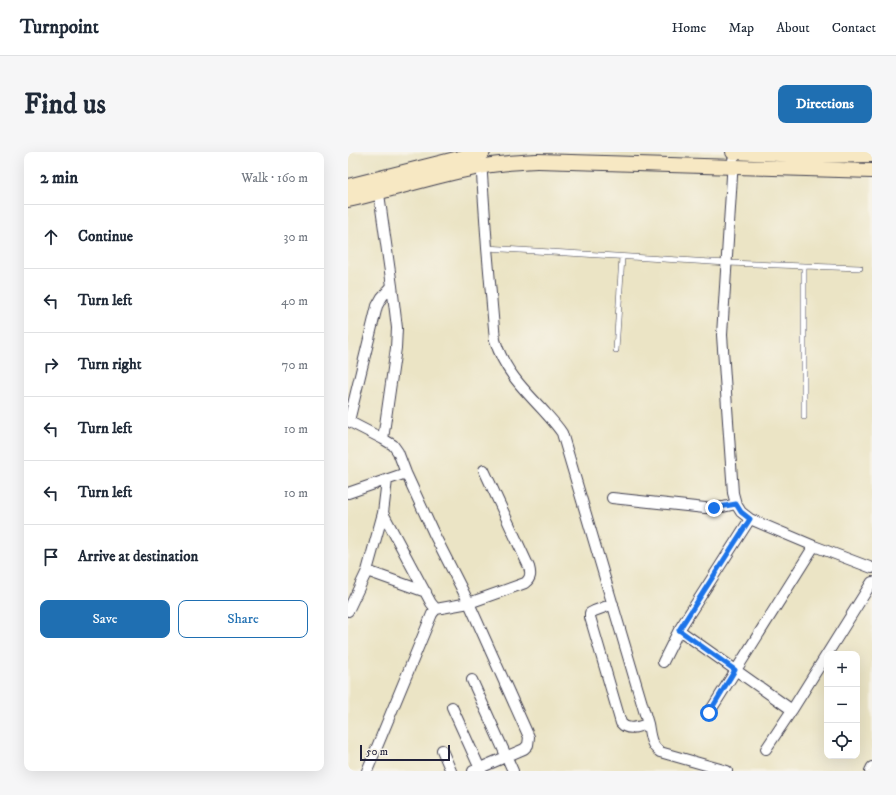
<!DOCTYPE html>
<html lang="en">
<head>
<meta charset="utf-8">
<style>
	:root { --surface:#fff; --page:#f6f6f7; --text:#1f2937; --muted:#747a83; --line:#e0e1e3; --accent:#1f6fb2 }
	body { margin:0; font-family:"IM FELL DW Pica",serif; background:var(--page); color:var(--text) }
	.controls { position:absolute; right:12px; bottom:12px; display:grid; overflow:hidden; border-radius:8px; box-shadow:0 4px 16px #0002 }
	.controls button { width:36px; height:36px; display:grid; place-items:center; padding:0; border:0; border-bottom:1px solid var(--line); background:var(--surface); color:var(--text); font:20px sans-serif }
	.scale { position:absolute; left:12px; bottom:10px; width:90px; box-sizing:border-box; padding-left:4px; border:2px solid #22223b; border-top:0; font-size:11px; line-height:14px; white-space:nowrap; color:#22223b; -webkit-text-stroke:3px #f7f3e8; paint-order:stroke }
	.stop { position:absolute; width:12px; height:12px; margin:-9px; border:3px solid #1a73e8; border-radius:50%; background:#fff }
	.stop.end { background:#1a73e8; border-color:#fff; box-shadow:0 1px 4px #0008 }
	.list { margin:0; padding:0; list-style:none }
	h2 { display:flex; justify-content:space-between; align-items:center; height:52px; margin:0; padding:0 16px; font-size:17px }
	h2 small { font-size:13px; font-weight:400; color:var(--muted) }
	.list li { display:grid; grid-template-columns:26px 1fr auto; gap:12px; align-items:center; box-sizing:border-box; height:64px; padding:0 16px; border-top:1px solid var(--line) }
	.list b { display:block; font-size:15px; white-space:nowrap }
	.list em { font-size:13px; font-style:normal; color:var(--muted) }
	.actions { display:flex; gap:8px; padding:12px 16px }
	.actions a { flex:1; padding:9px 0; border:1px solid var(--accent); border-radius:8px; text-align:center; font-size:14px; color:var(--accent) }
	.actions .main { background:var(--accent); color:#fff }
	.icon { flex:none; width:22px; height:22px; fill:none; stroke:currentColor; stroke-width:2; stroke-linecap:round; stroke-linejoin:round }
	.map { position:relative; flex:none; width:524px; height:619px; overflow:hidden; border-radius:8px }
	header { display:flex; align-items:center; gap:24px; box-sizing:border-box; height:56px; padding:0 20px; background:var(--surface); border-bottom:1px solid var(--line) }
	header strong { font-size:19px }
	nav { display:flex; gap:22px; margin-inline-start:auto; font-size:14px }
	.intro { display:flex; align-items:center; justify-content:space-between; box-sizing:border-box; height:96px; padding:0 24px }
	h1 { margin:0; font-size:28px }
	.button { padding:10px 18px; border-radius:8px; background:var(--accent); color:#fff; font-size:14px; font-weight:700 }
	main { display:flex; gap:24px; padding:0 24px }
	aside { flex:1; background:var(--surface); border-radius:8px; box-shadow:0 4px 16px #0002 }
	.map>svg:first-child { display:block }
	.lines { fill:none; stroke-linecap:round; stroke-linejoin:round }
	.lane-casing { stroke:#403f50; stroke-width:6 }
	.street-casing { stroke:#403f50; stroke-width:12 }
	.secondary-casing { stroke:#403f50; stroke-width:16 }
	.lane { stroke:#fff; stroke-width:5 }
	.street { stroke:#fff; stroke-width:10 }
	.secondary { stroke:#f7e8c3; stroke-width:14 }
	.route { stroke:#1a73e8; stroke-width:5 }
</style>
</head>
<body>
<header>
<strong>Turnpoint</strong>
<nav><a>Home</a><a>Map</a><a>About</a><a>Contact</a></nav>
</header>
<div class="intro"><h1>Find us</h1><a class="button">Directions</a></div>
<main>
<aside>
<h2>2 min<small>Walk · 160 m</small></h2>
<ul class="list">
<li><svg class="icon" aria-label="ahead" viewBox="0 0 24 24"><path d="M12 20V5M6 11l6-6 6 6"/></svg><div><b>Continue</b></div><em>30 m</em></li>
<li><svg class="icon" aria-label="left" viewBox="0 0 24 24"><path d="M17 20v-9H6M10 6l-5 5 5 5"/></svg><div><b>Turn left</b></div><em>40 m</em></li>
<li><svg class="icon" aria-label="right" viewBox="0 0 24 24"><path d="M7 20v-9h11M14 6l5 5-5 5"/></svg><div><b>Turn right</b></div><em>70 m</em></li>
<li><svg class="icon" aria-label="left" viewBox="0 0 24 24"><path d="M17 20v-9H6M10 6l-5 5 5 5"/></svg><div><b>Turn left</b></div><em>10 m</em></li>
<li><svg class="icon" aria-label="left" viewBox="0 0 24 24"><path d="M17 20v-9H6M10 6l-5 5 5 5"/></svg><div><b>Turn left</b></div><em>10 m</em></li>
<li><svg class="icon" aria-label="arrive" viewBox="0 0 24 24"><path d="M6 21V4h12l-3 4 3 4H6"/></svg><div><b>Arrive at destination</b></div></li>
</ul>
<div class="actions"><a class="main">Save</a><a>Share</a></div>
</aside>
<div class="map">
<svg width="524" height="619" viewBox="0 0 524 619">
	<rect width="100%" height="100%" fill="#f7f3e8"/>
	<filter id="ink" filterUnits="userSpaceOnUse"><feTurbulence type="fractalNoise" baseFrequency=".025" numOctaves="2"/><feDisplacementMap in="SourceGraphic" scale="8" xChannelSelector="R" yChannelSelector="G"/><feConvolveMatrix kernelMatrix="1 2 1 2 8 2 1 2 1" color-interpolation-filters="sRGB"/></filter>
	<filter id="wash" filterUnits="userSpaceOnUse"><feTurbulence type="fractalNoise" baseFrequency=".012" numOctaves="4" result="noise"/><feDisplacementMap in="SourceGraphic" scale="16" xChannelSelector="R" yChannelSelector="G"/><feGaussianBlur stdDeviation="0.9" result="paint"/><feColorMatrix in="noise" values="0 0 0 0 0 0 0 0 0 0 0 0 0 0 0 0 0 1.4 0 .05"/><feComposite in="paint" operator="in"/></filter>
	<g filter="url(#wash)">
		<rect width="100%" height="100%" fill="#ebe4c5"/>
	</g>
	<g filter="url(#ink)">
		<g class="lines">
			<!-- lane casing -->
			<g class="lane-casing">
				<path id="lane" d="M139 96 379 111 512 116
					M456 114V265
					M268 198 274 105"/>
			</g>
			<!-- street casing -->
			<g class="street-casing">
				<path id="street" d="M133 8 139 96 147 188C155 216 174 236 194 257 201 265 208 272 214 281L300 572C302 582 302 593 312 600L379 619
					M385 8 374 183 385 341 388 352 393 360 402 367 466 394 524 416
					M30 35 44 134 49 176 48 196 35 287
					M0 269 35 287 45 293 50 300 58 321 86 382 121 451 181 585 180 593 176 597 125 619
					M1 269 29 154 34 145 44 134
					M0 341 58 321
					M264 346 357 356 375 355 388 352
					M35 361 83 451 88 457
					M19 419 78 440
					M265 452 246 459 242 461V465L273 571C280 580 291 574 300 572
					M0 459 19 419 35 361 39 328
					M331 478 444 558 524 430
					M315 510 331 478 402 367
					M124 528 165 619
					M104 555 133 619
					M361 561 466 394
					M418 597 444 558
					M94 598 103 619
					M19 619 84 462 88 457 121 451 177 431C183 426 183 422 181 415L136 318
					M522 619 524 615"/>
			</g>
			<!-- secondary casing -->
			<g class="secondary-casing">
				<path id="secondary" d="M385 0 474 4 524 3
					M0 34 135 0
					M0 48C44 38 87 23 132 15 151 11 171 10 190 9L524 19"/>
			</g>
			<!-- lane -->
			<use href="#lane" class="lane"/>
			<!-- street -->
			<use href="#street" class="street"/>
			<!-- secondary -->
			<use href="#secondary" class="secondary"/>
		</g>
	</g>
	<g class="lines" filter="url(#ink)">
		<!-- route -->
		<path class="route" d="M361 561 387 518 331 478 402 367 393 360 388 352 366 356"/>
	</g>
</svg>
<div class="controls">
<button>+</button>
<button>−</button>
<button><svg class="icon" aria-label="locate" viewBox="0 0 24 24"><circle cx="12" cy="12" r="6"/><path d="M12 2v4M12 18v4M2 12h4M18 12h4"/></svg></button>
</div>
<div class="scale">50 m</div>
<div class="stop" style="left:361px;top:561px"></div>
<div class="stop end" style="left:366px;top:356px"></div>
</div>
</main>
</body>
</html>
